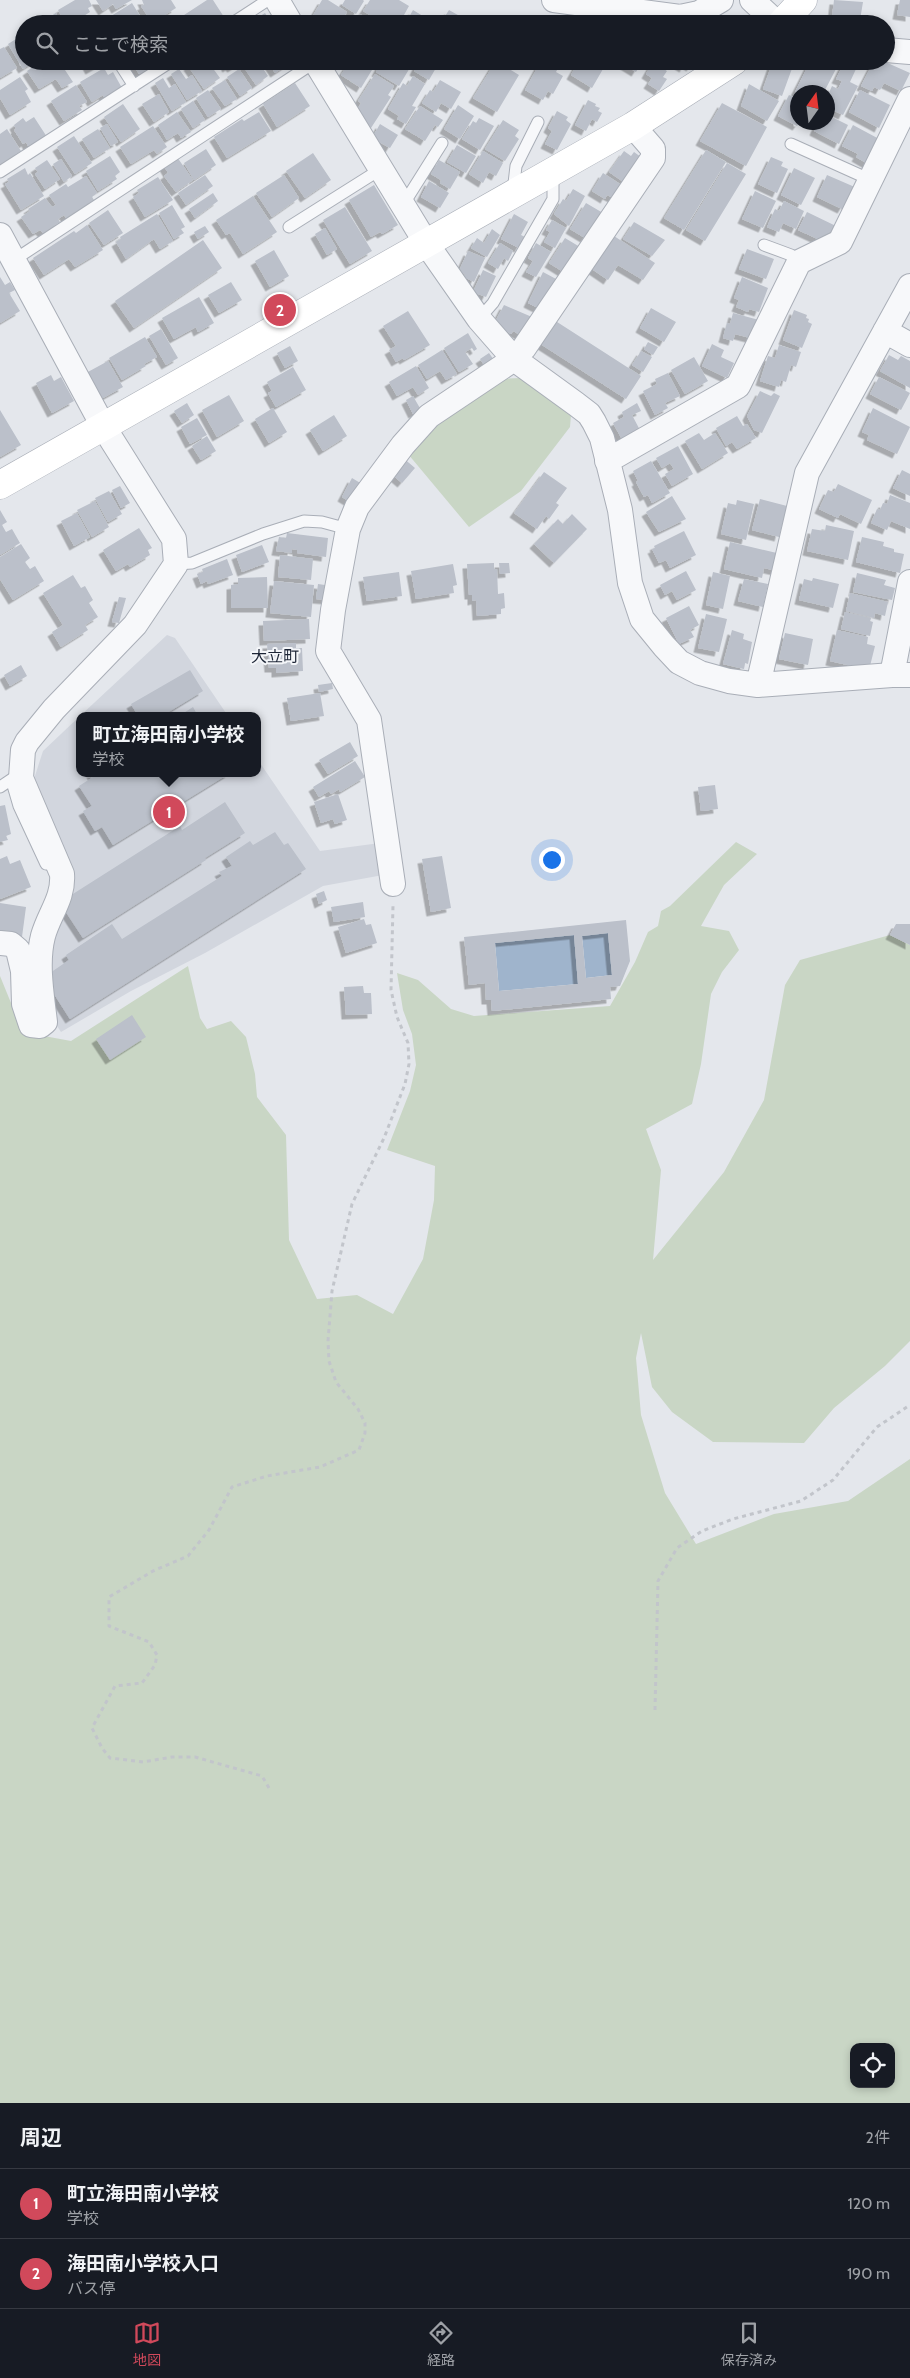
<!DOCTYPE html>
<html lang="ja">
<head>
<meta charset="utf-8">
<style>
	:root { --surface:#171b24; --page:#242831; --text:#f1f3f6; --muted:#9ea1a6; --line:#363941; --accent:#d1495b }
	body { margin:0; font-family:Cabin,"Noto Sans JP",sans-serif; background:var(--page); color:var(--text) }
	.controls { position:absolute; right:15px; bottom:15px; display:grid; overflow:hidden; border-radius:10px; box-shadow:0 2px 8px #0003 }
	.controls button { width:45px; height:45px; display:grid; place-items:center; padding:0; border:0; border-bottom:1px solid var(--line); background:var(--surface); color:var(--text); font:25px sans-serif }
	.compass { position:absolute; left:790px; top:85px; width:45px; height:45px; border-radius:50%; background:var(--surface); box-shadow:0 2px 8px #0003; rotate:14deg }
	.you { position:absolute; left:551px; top:859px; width:18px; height:18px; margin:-12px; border:4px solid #fff; border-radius:50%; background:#1a73e8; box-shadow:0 0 0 8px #1a73e833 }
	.badge { display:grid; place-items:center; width:32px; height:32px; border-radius:50%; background:var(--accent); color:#fff; font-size:16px; font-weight:700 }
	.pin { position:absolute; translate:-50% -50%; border:2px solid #fff; box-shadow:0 1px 5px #0006 }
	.popup { position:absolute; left:76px; top:712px; width:185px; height:65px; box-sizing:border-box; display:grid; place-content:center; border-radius:10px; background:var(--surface); filter:drop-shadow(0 1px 4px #0005); font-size:16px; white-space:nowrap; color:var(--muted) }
	.popup b { font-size:19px; color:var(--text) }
	.popup::after { content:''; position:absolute; left:50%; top:100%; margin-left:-10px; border:10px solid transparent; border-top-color:var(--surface) }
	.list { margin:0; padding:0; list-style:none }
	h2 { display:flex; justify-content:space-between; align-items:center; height:65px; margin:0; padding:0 20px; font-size:21px }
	h2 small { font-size:16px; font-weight:400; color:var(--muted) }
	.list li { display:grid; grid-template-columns:32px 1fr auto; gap:15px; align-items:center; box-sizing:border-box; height:70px; padding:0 20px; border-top:1px solid var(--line) }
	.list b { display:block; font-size:19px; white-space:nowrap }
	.list p { margin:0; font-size:16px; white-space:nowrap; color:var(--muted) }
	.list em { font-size:16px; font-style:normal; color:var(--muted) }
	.icon { flex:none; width:28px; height:28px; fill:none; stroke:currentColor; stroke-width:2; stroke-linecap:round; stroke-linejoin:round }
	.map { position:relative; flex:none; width:910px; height:2103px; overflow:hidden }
	.search { position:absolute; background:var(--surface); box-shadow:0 2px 8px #0003; left:15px; right:15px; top:15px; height:55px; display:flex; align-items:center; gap:12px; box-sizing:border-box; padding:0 18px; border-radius:28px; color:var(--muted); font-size:19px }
	.sheet { height:205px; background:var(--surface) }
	nav { display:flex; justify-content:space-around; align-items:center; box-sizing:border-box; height:70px; border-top:1px solid var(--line); background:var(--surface); font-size:14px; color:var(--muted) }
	nav a { display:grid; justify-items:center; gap:2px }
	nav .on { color:var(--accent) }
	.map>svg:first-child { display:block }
	.built { fill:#d2d6de }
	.green { fill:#c9d6c5; fill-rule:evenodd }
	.water { fill:#9fb4cc }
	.building { fill:#bbc0ca; fill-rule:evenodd; filter:url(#shadow) }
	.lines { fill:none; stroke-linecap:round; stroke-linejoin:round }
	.lane-casing { stroke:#a9aeb7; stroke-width:13 }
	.street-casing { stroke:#a9aeb7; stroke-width:26 }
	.secondary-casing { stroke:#a9aeb7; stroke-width:29 }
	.path { stroke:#c2c5cb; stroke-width:3; stroke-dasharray:4 4; stroke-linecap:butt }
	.lane { stroke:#f7f8fa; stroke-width:11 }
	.street { stroke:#f7f8fa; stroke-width:24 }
	.secondary { stroke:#fff; stroke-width:28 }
	.labels { text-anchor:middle; stroke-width:4; stroke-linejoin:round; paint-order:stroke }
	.quarter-label { font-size:16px; fill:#1d2536; stroke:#f4f6f9 }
</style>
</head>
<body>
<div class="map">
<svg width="910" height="2103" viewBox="0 0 910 2103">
	<defs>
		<filter id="shadow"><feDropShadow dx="-4.5" dy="4.5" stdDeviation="0" flood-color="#0004"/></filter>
	</defs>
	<rect width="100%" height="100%" fill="#e4e7ec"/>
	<!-- built -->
	<path class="built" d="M167 635 175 638 228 716H80Z
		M80 716V773H258V760L320 851 380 843 383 875 323 886 205 953 131 991 61 1032 51 1017 46 969 66 891 33 782 43 751Z"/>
	<!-- green -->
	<path class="green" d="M521 378 568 411 571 415 570 427 521 491 469 527 408 454 429 423 494 379Z
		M736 842 757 854 724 885 701 926 729 931 739 950 722 972 711 994 701 1064 692 1104 646 1129 661 1170 653 1260 724 1172 764 1100 785 985 800 960 890 935 910 945V1341L885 1366 834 1408 804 1443 713 1442 672 1412 652 1387 641 1333 636 1358 641 1415 665 1493 696 1544 774 1514 848 1501 910 1459V2103H0V976L20 1025 44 1036 71 1041 188 966 200 1018 207 1029 231 1021 246 1037 255 1074 257 1097 286 1135 289 1240 317 1299 357 1295 393 1314 423 1259 434 1200 435 1166 387 1150 410 1091 416 1065 412 1034 403 1010 397 973 418 980 451 1009 474 1016 610 1006 635 962 648 932 658 926 661 911 670 906ZM854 2047H891V2084H854Z"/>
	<!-- water -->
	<path class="water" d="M608 933 612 975 586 978 582 936Z
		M574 935 578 984 499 991 495 943Z"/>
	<!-- building -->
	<path class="building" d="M75 0H89L92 6 88 8 90 12 71 24H66L58 10Z
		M96 0H132L116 9 113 4 103 11Z
		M171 0 176 8 152 23 141 6 144 5 142 0Z
		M207 0H213L224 17 212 24H185L181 17Z
		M322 0H328L347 12 340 24H308Z
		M345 0H363L364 1 356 14 342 5Z
		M370 0H399L409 6 399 24H385L363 11Z
		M834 0 863 2 860 20 832 17Z
		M900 0H910V17L897 15Z
		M132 3 145 24H105L103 21Z
		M413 10 436 24H405Z
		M449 10 465 19 462 24H440Z
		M56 13 62 24H39Z
		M265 13 272 24H247Z
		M360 14 376 24H354Z
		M473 17 482 23 484 19 492 24H469Z
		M605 17 615 23 617 19 625 24H601Z
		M24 34V61H35L23 69 8 44Z
		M4 47 17 68 0 78V49Z
		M42 61H59L73 82 62 88 56 79 39 89 27 71Z
		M85 61H106L90 70Z
		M131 61H147L151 67 139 74Z
		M196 61H199L203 67 209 63 220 78 204 89 188 66Z
		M223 61H243L232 68 230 66 227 68Z
		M250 61H258L268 76 256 85 243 66Z
		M267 61H285L287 65 275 73Z
		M350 61H370L375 65 361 88 341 75Z
		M382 61H414L399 86 376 72Z
		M419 61H440L429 80 414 71Z
		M541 61 558 68 556 72 563 76 553 94 548 91 543 100 525 90Z
		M579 61H591L603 69 592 88 571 75Z
		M618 61H643L636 72Z
		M672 61H694L691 67 686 64 684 68Z
		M773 61 794 63 782 96 763 89Z
		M821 61 837 67 824 92H795L810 62 819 67Z
		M883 61 910 73 901 91 884 83 880 90 874 87 872 91 861 86 873 63 880 67Z
		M653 62 667 71 663 77 667 79 659 91 648 84 652 78 646 74Z
		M844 63 856 69 850 82 858 86 843 115 828 108V95L832 86 838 89 842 81 836 79Z
		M494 64 499 67 501 64 519 75 497 112 473 98Z
		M104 68 108 75 113 72 122 88 105 99 103 95 92 102 80 82Z
		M179 69 186 79 192 75 202 91 187 100 171 74Z
		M239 69 252 88 240 96 227 77Z
		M375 74 394 86 388 95 391 97 371 128 358 119 356 112 361 103 358 101Z
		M413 76 425 84 412 106 416 107 406 124 397 119 399 116 388 109 403 83 407 86Z
		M20 77 28 89 25 91 31 102 10 115 0 98V90Z
		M163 78 169 88 175 84 186 102 172 111 155 83Z
		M225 80 237 99 225 106 212 88Z
		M440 80 461 92 451 109 441 103 436 112 422 103 430 90 433 92Z
		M295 83 310 106 277 127 263 104Z
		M749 84 779 101 767 121 741 106Z
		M76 85 87 102 79 106 82 110 64 121 51 101Z
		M208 90 221 109 208 117 196 98Z
		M860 90 890 105 879 128 849 112Z
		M159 94 169 112 154 122 142 104Z
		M789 95 798 99V122H800L797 126 778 116Z
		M588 100 596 104 595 106 600 108 598 111 602 113 597 122 592 119 586 131 575 125Z
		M193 101 205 120 193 128 181 109Z
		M722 103 767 127 746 166 700 141Z
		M123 104 140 129 121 142 104 117Z
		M458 105 474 116 460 139 444 129Z
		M420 106 443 120 438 127 435 125 425 141 405 129Z
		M557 111 568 117 566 120 571 124 557 150 545 144 552 131 548 128Z
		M177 112 191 132 181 138 178 133 167 140 158 125Z
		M259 112 271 131 227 158 214 137 242 119 244 121Z
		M828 115 848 125 839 144 814 131 818 122H828Z
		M34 117 47 137 35 145 33 143 28 146 26 142 23 144 14 130 16 129 14 125 23 118 26 122Z
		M479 118 494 126 480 150 462 139 473 121 476 123Z
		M503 120 519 130 515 136 519 139 505 161 485 149Z
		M107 124 118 142 111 146 100 128Z
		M380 124 398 135 390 148 372 138Z
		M853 125 881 140 868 164 856 157 858 154 842 146Z
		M153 126 167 147 157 154 154 150 131 164 120 147Z
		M7 129 21 151 0 164V134Z
		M98 129 110 148 94 158 82 139Z
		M74 136 92 163 75 174 57 147Z
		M457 145 476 156 466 173 447 162Z
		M206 149 216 165 194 180 184 163Z
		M706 150 726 162 684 230 664 218Z
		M483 151 503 163 496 176 489 172 483 183 469 174Z
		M624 151 631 156 634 152 641 157 625 183 609 172Z
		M313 153 331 180 305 198 286 171Z
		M110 156 120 172 115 176 117 179 98 191 86 171Z
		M177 157 193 180 176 192 164 176 168 173 164 166Z
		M771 157 783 162 781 166 788 169 777 193 758 184Z
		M61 159 72 176 64 182 53 164Z
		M47 160 60 179 45 189 35 174 38 172 35 168Z
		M439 160 460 172 450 189 440 183 441 180 431 174Z
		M727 163 746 174 705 241 686 230Z
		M25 168 28 175 30 173 44 196 21 210 5 184 9 182 7 179Z
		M794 168 815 178 801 205 781 195Z
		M603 173 623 186 615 199 607 195 605 199 592 191Z
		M205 175 213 186 186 205 178 193Z
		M284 175 299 198 272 217 256 193Z
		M827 175 857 188 849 206 845 204 842 209 817 197Z
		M86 176 97 193 92 197 94 200 66 218 64 215 58 219 60 222 43 233 40 230 33 234 21 217 30 211 28 209 45 198 52 207 56 205 49 195 66 184 68 187Z
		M158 177 173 200 145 217 133 197 139 193 137 190Z
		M429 181 449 193 440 208 421 197Z
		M374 185 398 225 382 234 380 232 371 237 349 200Z
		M573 189 585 196 569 226 554 214 563 199 566 201Z
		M755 191 776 201 763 228 742 219Z
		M213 193 218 201 195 218 189 209Z
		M253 196 277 232 243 254 230 233 226 235 216 220Z
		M784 201 804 211 796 229 783 223 779 232 767 227 775 209 779 211Z
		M586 203 603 213 585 238 570 229Z
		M172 205 185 227 181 229 184 233 174 239 159 213Z
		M345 207 372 251 350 264 323 220Z
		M108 210 123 233 104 245 89 223Z
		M807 212 838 227 833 237 825 234 822 241 798 230Z
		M157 214 173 241 160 249 154 239 126 259 116 242 121 239 120 237Z
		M514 214 528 222 521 235 525 237 519 248 501 239Z
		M552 220 566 228 555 248 544 242 550 232 546 230Z
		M634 222 665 240 652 256 623 239Z
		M87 225 103 250 75 267 69 259 44 275 33 258 74 231 76 233Z
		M205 226 209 232 198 239 194 232Z
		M325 228 337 249 327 255 315 234Z
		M492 229 500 235 487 257 471 248 477 238 484 243Z
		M611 234 655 263 643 280 618 265 608 280 589 267Z
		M565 238 580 247 565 273 549 263Z
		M203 240 222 268 134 328 115 301Z
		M500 243 513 251 508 261 504 258 498 269 488 263Z
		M536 243 551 252 536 277 526 272 533 261 528 258Z
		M747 249 774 259 766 279 739 269Z
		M274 250 289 276 270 287 255 261Z
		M468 251 485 258 474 282 464 277 465 274 459 271Z
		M483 270 496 276 486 297 473 292Z
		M543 272 558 280 540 309 528 303Z
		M0 277 5 285 10 282 15 290 9 293 20 311 0 323Z
		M742 277 768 288 759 312 749 309 748 312 736 307 739 300 734 298Z
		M231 282 242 300 219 313 208 295Z
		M199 297 214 323 198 332 196 327 174 339 162 318Z
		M504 305 532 317 522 336 513 331 511 334 494 324Z
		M651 308 676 322 664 342 640 328Z
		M794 310 807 315 806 318 809 319 808 322 812 324 802 348 783 340Z
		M408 311 430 345 404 360 403 358 396 362 389 350 396 346 383 326Z
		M733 313 759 320 754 339 735 334 733 341 723 338 727 323 730 324Z
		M554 320 641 376 626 399 539 343Z
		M161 329 178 358 166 365 149 336Z
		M468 333 477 349 474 351 472 348 465 352 473 364 459 372 444 348Z
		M145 337 157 357 144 364 146 366 122 380 109 358Z
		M648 342 658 347 653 355 644 349Z
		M712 344 724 350 721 357 734 363 727 378 702 366Z
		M779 345 801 352 796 367 791 365 786 382 781 380 779 387 760 381 768 356 775 358Z
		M290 346 298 361 285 368 277 353Z
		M442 350 457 374 446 380 440 371 427 379 418 365Z
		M641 351 652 357 643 372 632 365Z
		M489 353 496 363 487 369 480 359Z
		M889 355 898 360 901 356 910 361V388L880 371Z
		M694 357 708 381 685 394 671 370Z
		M108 361 123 387 101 399 86 373Z
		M416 366 429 388 418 395 413 387 397 396 389 382Z
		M293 367 306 390 276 407 268 393 272 391 267 382Z
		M668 373 680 396 665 403 668 408 655 415 643 391 657 384 655 379Z
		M51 375 54 381 61 377 74 401 52 413 36 383Z
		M879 377 910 393 901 410 870 394Z
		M760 391 771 396 774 393 780 396 762 433 754 430 747 416Z
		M229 395 244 421 217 437 202 410Z
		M413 396 421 410 413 414 406 400Z
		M187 403 194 415 182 423 174 411Z
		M637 403 641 411 632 415 641 432 623 441 613 423 624 417 622 412Z
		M273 408 287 432 269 443 255 419Z
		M873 408 910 427 897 454 867 440 869 435 862 432Z
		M0 410 21 445 0 457Z
		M334 415 347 436 323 451 310 430Z
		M737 416 743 426 747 424 756 438 737 449 732 442 726 446 716 428Z
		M197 418 207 435 190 444 181 427Z
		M699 433 704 440 715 433 728 453 702 469 685 441Z
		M207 436 216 451 201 460 192 446Z
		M678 446 693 474 672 486 665 474 674 469 670 463 662 468 656 458Z
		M402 457 415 468 402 483 389 472Z
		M651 461 670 493 652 503 648 495 644 497 636 482 638 481 633 471Z
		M902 470 910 474V496L893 488Z
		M544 472 567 488 556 503 559 505 549 519 546 516 537 529 514 513Z
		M352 478 362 484 352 503 342 497Z
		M838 484 872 500 861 524 840 514 838 518 819 509 828 490 834 492Z
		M120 486 130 503 121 508 112 490Z
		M109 491 122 514 108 522 95 498Z
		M890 495 910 503V529L891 521 887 530 871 523 877 509 880 510 883 503 887 504Z
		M672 496 686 519 659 532 646 512Z
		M760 499 787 506 779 537 752 530Z
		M737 500 754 504 746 540 721 534 728 503 736 505Z
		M95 501 109 527 92 537 77 510Z
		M0 510 7 522 2 525 6 532 12 529 20 543 0 555Z
		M77 513 90 537 74 546 61 521Z
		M572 514 587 529 554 563 534 544 558 519 563 524Z
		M826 525 854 531 848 560 807 551 812 529 825 531Z
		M139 528 152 548 148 550 150 555 130 567 128 564 116 571 103 550Z
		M684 531 696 555 670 568 666 560 659 563 652 549 655 548 654 546Z
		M287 533 328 538 326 557 297 553V550L292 549V553L276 551 279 537 286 538Z
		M862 537 884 542 883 546 894 549V552L904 554 900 573 856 562Z
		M730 542 781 554 777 571 764 568 762 578 724 569Z
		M21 544 30 558 25 562 30 569 35 566 44 581 13 600 0 579V557Z
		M262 545 269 562 242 572 236 555Z
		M280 555 313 559 311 580 278 577Z
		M227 559 233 575 208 584 207 581 201 584 197 574 203 572 202 569Z
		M494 563V569H497L498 594 504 593 505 608 501 609V614L477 616 476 600 472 601V595H469L467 564Z
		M499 563H509L510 573 500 574Z
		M453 564 457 585 453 586 454 593 416 599 411 571Z
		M686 571 696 590 677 600 672 591 665 595 660 585Z
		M399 572 402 596 367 601 363 577Z
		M713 572 730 576 723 609 706 605Z
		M857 573 886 580 884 585 895 588 892 600 853 592Z
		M73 575 81 588 85 586 93 600 89 603 98 617 85 625 88 630 61 647 52 632 63 625 43 593Z
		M267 577 268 608H231V585L238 584V578Z
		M813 578 839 584 833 608 799 600 804 579 812 581Z
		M744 579 768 584 763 607 738 601Z
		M274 581 314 585 311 617 270 613Z
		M318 584 332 586 330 600 316 599Z
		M850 593 888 602 885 616 875 613 874 618 846 611Z
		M119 597 126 598 119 623 112 622Z
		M689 606 699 625 690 630 694 637 679 644 666 618Z
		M845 612 871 618 870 621 873 622 870 636 841 629Z
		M706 614 727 619 719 652 698 648Z
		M309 619 310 639 264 641 263 621Z
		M732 630 744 634 743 639 752 642 748 664 745 663 744 669 723 664Z
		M837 630 868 637 867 644 875 646 869 670 830 661Z
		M785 633 813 639 808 665 779 659Z
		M296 643V648H302L303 671 276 673V668H269L267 644Z
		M21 665 27 676 10 686 4 675Z
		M190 670 203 691 162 716H138L131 704Z
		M332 683 333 689 319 692 318 685Z
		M320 693 324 716 291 721 287 698Z
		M193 707 198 716H179Z
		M350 742 358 756 328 774 319 760Z
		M355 761 365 777 340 792 339 789 331 794 329 791 319 797 313 787Z
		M91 773H230L113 845 102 827 95 831 83 811 92 806 79 786 93 777Z
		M715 785 718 809 701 811 698 787Z
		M338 794 347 820 335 824 333 819 321 823 314 802Z
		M225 802 245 833 205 858 206 860 83 938 62 906 65 899 180 826 182 830Z
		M5 805 11 834 6 836 8 840 0 842V806Z
		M275 832 284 845 288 843 306 869 70 1019 54 994V986L47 975 69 960 66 955 112 924 122 939 222 876 219 872 232 866 226 857 250 841 253 845Z
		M7 856 10 864 20 860 31 887 0 899V859Z
		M442 856 451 908 431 912 422 859Z
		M324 891 327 900 319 904 316 894Z
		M363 902 365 917 334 922 331 907Z
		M0 903 26 907 22 937 11 936 12 931 2 930 0 934Z
		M364 919 366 925 371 924 377 943 346 953 338 927Z
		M626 920 630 961 620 986 610 987 611 999 492 1011 491 1000H486L485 983 469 985 464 937ZM608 933 612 975 586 978 582 936ZM574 935 578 984 499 991 495 943Z
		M896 924H910V945L890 935Z
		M363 986 364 993H371L372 1014 346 1015 344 987Z
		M132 1015 146 1037 110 1060 96 1039Z"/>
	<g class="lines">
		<!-- lane casing -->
		<g class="lane-casing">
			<path id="lane" d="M91 24H94
				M231 24 268 0
				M118 61 134 86
				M791 144 871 180
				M0 172 172 61
				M513 192 516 166 538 122
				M403 205 442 143
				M289 227 381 169
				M764 245 791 255 799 262
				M14 260 315 62
				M479 319 493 303 553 199V172
				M176 564 192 563 263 534 304 521 322 522 348 529
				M12 782 19 806 46 864
				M0 787 12 779"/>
		</g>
		<!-- street casing -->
		<g class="street-casing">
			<path id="street" d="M277 0 291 24
				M554 0 680 17 699 13 721 0
				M752 0 778 24
				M886 50 910 52
				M315 61 426 243 479 319 514 359 576 404 589 414 594 422 602 438 620 510 630 583 642 619 664 646 679 662 700 673 729 681 758 685 892 675H910
				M0 235 103 426 174 539 176 564 135 625 54 709 27 742 23 750 21 778 62 874C64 898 49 914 43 936 36 963 42 996 45 1022L40 1026 31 1025 24 1004 23 971 18 950 11 944 0 943
				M885 331 910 345
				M607 461 738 386 799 262 840 242 910 99
				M892 675 910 582
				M758 685 807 473 910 286
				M393 884 369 720 328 651 333 610 348 529 357 507 403 445 429 416 514 359 524 348 653 158V149L633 126"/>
		</g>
		<!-- secondary casing -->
		<g class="secondary-casing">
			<path id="secondary" d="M781 24 803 0
				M0 485 633 126 734 61"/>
		</g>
		<!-- path -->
		<path class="path" d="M655 1710 658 1581 677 1548 702 1531 733 1519 801 1501 833 1480 877 1427 910 1405
			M269 1788 262 1776 195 1757H172L143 1762 110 1758 102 1748 92 1728 115 1686 142 1683 155 1665 157 1655 149 1642 109 1626V1597L153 1571 188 1556 209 1530 232 1487 267 1476 320 1467 359 1450 365 1433V1423L358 1409 336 1382 329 1361 328 1341 332 1291 352 1204 384 1138 405 1084 409 1064 408 1043 397 1017 391 990 393 905"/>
		<!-- lane -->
		<use href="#lane" class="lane"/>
		<!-- street -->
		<use href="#street" class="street"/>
		<!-- secondary -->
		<use href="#secondary" class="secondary"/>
	</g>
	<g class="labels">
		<!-- quarter labels -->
		<g class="quarter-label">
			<text x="275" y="662">大立町</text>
		</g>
	</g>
</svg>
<div class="controls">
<button><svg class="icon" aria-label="locate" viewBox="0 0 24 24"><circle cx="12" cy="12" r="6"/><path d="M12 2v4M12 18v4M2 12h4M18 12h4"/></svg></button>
</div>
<svg class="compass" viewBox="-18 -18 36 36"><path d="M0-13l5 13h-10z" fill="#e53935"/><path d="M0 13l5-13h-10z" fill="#9ea1a6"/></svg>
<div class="you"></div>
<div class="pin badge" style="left:169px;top:812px">1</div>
<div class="popup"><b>町立海田南小学校</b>学校</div>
<div class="pin badge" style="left:280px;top:310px">2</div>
<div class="search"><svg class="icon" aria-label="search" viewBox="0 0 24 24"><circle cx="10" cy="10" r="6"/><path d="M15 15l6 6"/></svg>ここで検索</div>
</div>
<section class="sheet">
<h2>周辺<small>2件</small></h2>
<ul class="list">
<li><span class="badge">1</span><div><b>町立海田南小学校</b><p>学校</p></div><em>120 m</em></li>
<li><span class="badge">2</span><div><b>海田南小学校入口</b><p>バス停</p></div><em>190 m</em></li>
</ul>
</section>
<nav>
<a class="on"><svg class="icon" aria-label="map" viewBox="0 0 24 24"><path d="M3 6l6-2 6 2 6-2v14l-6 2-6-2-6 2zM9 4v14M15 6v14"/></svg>地図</a>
<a><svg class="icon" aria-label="directions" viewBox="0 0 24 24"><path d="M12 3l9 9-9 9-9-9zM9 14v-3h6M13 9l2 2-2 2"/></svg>経路</a>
<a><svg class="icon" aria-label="saved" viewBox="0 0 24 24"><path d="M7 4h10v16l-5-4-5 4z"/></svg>保存済み</a>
</nav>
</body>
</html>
